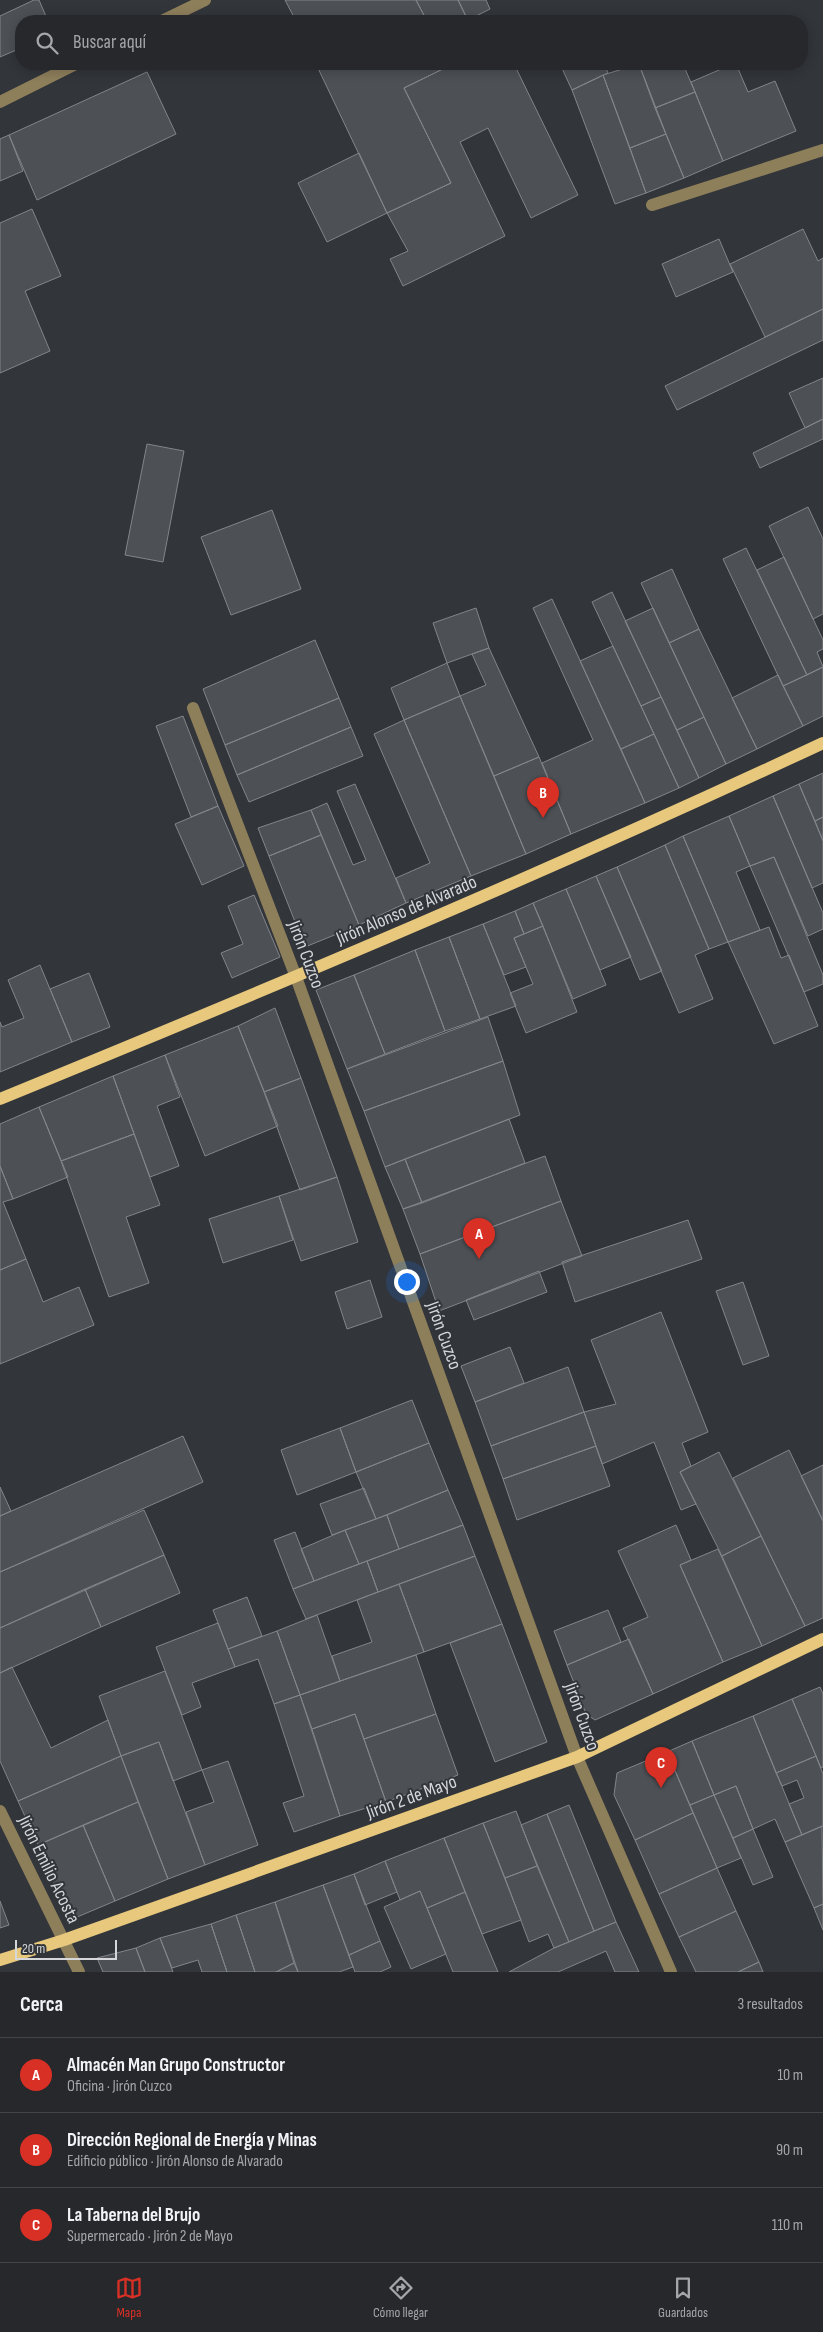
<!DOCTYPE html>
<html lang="es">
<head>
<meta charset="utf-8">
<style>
	:root { --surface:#26282c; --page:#2e3034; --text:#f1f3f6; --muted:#a4a6a9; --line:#424448; --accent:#d93025 }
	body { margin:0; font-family:"Sofia Sans Condensed",sans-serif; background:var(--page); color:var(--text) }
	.scale { position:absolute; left:15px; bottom:12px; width:102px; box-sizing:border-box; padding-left:5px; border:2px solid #d5d7da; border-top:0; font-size:14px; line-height:18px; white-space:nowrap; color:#d5d7da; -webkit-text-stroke:4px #32353a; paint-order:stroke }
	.you { position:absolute; left:406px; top:1281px; width:18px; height:18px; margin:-12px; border:4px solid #fff; border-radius:50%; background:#1a73e8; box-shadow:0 0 0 8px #1a73e833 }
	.badge { display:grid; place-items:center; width:32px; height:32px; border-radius:50%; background:var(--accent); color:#fff; font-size:16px; font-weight:700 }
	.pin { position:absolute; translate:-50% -41px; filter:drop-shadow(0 1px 2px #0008) }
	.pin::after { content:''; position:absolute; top:26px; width:18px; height:15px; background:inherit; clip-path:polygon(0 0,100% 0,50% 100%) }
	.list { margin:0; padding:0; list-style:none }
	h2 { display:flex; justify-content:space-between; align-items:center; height:65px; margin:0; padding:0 20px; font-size:21px }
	h2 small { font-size:16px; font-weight:400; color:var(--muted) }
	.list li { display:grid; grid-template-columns:32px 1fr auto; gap:15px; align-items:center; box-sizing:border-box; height:75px; padding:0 20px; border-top:1px solid var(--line) }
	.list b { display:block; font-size:19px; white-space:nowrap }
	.list p { margin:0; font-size:16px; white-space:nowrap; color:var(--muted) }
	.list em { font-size:16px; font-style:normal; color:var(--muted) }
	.icon { flex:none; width:28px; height:28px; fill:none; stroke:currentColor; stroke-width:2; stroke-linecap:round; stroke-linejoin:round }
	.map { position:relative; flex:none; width:823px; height:1972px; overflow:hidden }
	.search { position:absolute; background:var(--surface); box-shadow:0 2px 12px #0003; left:15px; right:15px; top:15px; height:55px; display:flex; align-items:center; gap:12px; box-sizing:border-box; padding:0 18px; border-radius:20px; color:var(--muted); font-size:19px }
	.sheet { height:290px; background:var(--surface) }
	nav { display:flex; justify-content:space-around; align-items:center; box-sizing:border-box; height:70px; border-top:1px solid var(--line); background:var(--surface); font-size:14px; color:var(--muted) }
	nav a { display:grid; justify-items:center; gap:2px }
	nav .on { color:var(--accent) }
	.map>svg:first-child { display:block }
	.building { fill:#4d5055; stroke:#82868c }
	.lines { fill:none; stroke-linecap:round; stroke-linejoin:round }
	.minor { stroke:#8e7f5b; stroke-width:12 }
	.major { stroke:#e7c87c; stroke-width:12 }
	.labels { text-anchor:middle; stroke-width:4; stroke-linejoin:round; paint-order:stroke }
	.street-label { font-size:19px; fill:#d5d7da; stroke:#32353a }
</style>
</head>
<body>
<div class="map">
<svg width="823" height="1972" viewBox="0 0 823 1972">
	<rect width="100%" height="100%" fill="#32353a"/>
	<!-- building -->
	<path class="building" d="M34 0H39L48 21H21V48L0 57V16Z
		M285 0H416L427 21H296Z
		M416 0H458L468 21H427Z
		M458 0H486L490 9 468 20Z
		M316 64H447L449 66 404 88 451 183 387 213Z
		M453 64H514L578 195 531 218 488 128 460 142 505 236 403 286 390 259 408 251 387 213 451 183 404 88Z
		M560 64H604L608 73 572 90Z
		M639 64H683L695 92 655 108Z
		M639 64 666 134 630 148 603 75Z
		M733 64H736L748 92 775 81 796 131 723 161 691 82Z
		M147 72 176 134 37 200 9 135Z
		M603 75 646 193 615 204 572 90Z
		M695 92 723 161 684 178 655 108Z
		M666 134 684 178 646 193 630 148Z
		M9 135 23 171 0 181V139Z
		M359 153 387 213 327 242 298 183Z
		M32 209 61 276 25 291 50 351 0 373V223Z
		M803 229 818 261 823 258V309L765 337 730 264Z
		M719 239 733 272 676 297 662 264Z
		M823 309V340L677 410 665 386Z
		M823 378V419L805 428 789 393Z
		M823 419V439L760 468 753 453Z
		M147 444 184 451 163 562 125 555Z
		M808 507 823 539V614L813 619 769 526Z
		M272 510 301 589 231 615 201 537Z
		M746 548 807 675 783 686 723 559Z
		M784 557 823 640V649L817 652 823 667 807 675 757 570Z
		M672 569 699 629 669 643 641 583Z
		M612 592 661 697 641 706 592 602Z
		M552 599 645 803 571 834 542 763 593 740 533 608Z
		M476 608 489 648 447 663 433 623Z
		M653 608 704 717 677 730 625 621Z
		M699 629 757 749 726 764 669 643Z
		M315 640 339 698 225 745 203 689Z
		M613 646 654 734 621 749 580 661Z
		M489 648 539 757 494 776 460 696 486 685 472 654Z
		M447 663 460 696 404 720 391 688Z
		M823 667V716L803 726 783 686Z
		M778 675 803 726 757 749 732 698Z
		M460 696 526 854 471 876 404 720Z
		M661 697 699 778 679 788 641 706Z
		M339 698 351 727 237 775 225 745Z
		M183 716 218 806 191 817 156 726Z
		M704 717 726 764 699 778 677 730Z
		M404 720 471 876 406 903 396 878 430 863 374 734Z
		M351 727 363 756 249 802 237 775Z
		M654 734 679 788 645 803 621 749Z
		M539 757 571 834 526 854 494 776Z
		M823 773V817L815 821 799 784Z
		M355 784 406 903 359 925 311 810 327 803 353 865 366 860 337 791Z
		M799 784 823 841V883L812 888 773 796Z
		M773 796 823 913V929L808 936 774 857 750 866 729 816Z
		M218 806 244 866 202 885 175 824Z
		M311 810 321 835 269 856 258 828Z
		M729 816 750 866 736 872 760 930 728 942 683 836Z
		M823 817V841L815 821Z
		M321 835 359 925 305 947 269 856Z
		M683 836 728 942 709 949 665 845Z
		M665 845 709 949 695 955 713 999 679 1013 617 867Z
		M774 857 823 975V984L804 992 750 866Z
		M617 867 662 971 640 980 596 876Z
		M596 876 631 957 600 970 566 889Z
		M566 889 606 985 573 999 533 903Z
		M254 895 280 957 232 978 221 953 243 944 228 906Z
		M533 903 543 926 524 934 515 911Z
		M515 911 524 934 514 938 526 967 504 975 483 924Z
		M483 924 516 1006 480 1019 449 937Z
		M543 926 577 1012 526 1033 510 993 533 984 514 938Z
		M769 927 781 958 789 955 818 1026 774 1044 728 942Z
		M449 937 480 1019 445 1031 415 950Z
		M415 950 445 1031 385 1054 354 975Z
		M40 965 72 1042 0 1072V1022L2 1027 24 1018 8 980Z
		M89 973 110 1027 72 1042 50 989Z
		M354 975 385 1054 347 1069 316 990Z
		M275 1008 301 1078 264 1092 238 1026Z
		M488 1017 503 1061 364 1111 347 1069Z
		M238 1026 278 1126 205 1156 165 1055Z
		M165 1055 180 1097 157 1106 179 1166 150 1177 113 1076Z
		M503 1061 520 1115 385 1167 364 1111Z
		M113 1076 134 1134 61 1161 39 1107Z
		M301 1078 337 1177 300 1190 264 1092Z
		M39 1107 68 1177 13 1199 0 1166V1124Z
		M509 1119 525 1163 422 1203 405 1159Z
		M134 1134 160 1205 126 1217 149 1283 109 1297 61 1161Z
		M545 1156 561 1201 420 1254 403 1209Z
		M405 1159 422 1203 403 1209 385 1167Z
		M0 1166 13 1199 3 1202 26 1259 0 1270Z
		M337 1177 358 1242 301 1261 279 1196Z
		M279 1196 293 1240 223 1263 209 1219Z
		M561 1201 582 1256 439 1311 420 1254Z
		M688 1220 702 1259 575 1302 562 1262Z
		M26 1259 43 1302 79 1287 94 1325 0 1364V1270Z
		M539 1271 547 1292 474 1320 466 1300Z
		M370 1280 382 1317 347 1329 335 1292Z
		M743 1282 769 1356 743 1365 716 1291Z
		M661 1312 708 1432 682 1443 691 1466 680 1472 696 1504 681 1510 654 1442 602 1464 584 1412 616 1404 591 1340Z
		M510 1347 524 1383 475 1402 461 1366Z
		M568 1367 584 1412 491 1446 475 1402Z
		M412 1400 429 1443 356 1472 340 1428Z
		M584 1412 596 1446 503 1479 491 1446Z
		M340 1428 356 1472 297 1495 281 1450Z
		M183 1436 203 1482 0 1572V1516Z
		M429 1443 448 1490 376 1519 356 1472Z
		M596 1446 610 1486 517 1520 503 1479Z
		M789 1450 823 1521V1618L805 1626 733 1478Z
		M719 1452 761 1536 722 1556 680 1472Z
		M823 1465V1521L801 1476Z
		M0 1487 11 1511 0 1516Z
		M364 1488 376 1519 332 1535 320 1504Z
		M448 1490 463 1525 399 1549 387 1515Z
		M144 1510 164 1555 0 1628V1572Z
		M387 1515 399 1549 359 1564 345 1530Z
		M463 1525 475 1556 378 1592 367 1561Z
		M676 1525 691 1560 680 1565 723 1662 653 1694 623 1628 648 1617 618 1551Z
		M345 1530 359 1564 314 1581 301 1549Z
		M295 1532 314 1581 293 1589 274 1540Z
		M761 1536 805 1626 762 1646 722 1556Z
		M718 1549 762 1646 723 1662 680 1565Z
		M164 1555 180 1593 101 1627 85 1589Z
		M475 1556 502 1624 424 1652 399 1584Z
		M367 1561 378 1592 306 1619 293 1589Z
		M399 1584 424 1652 340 1681 332 1656 372 1642 357 1600Z
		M85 1589 101 1627 0 1673V1628Z
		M247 1597 262 1636 228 1649 213 1610Z
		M608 1610 621 1642 567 1665 554 1631Z
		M317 1615 340 1681 300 1695 277 1631Z
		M218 1623 235 1667 192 1683 201 1707 182 1715 156 1647Z
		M502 1624 547 1742 495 1762 450 1643Z
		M277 1631 300 1695 274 1704 258 1659 235 1667 228 1649Z
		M629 1639 653 1694 595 1720 586 1714 567 1665Z
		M416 1655 436 1714 364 1739 355 1714 312 1729 300 1695Z
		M12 1667 51 1748 108 1720 121 1756 18 1801 0 1761V1673Z
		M165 1671 202 1770 173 1781 159 1742 121 1756 99 1696Z
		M820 1687 823 1694V1767L821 1768 792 1699Z
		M300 1695 340 1816 294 1832 283 1803 304 1796 274 1704Z
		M792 1699 816 1756 776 1773 753 1716Z
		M355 1714 386 1802 340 1816 312 1729Z
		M436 1714 458 1775 386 1802 364 1739Z
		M753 1716 802 1835 785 1842 775 1819 753 1829 736 1786 714 1795 692 1741Z
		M692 1741 714 1795 690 1805 667 1752Z
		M159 1742 205 1865 168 1879 121 1756Z
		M667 1752 693 1813 635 1840 614 1795 617 1773Z
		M121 1756 138 1802 38 1845 18 1801Z
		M816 1756 823 1774V1826L802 1835 789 1804 804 1798 797 1780 782 1786 776 1773Z
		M228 1761 258 1845 205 1865 186 1812 214 1802 202 1770Z
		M736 1786 753 1829 733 1838 714 1795Z
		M714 1795 741 1858 717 1868 690 1805Z
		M138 1802 168 1879 115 1901 83 1825Z
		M569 1805 616 1922 594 1931 547 1814Z
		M516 1811 537 1866 505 1878 483 1823Z
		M693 1813 717 1868 659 1894 635 1840Z
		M547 1814 594 1931 569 1942 521 1825Z
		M483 1823 521 1920 482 1934 444 1838Z
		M83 1825 115 1901 70 1920 38 1845Z
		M822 1826 823 1904 814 1908 785 1842Z
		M753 1829 773 1877 753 1885 733 1838Z
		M444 1838 465 1892 427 1908 420 1891 400 1900 385 1861Z
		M385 1861 397 1892 365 1905 354 1874Z
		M537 1866 569 1942 554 1948 548 1934 529 1942 505 1878Z
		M717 1868 736 1911 679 1937 659 1894Z
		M354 1874 380 1941 349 1955 323 1885Z
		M323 1885 353 1967 339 1972H298L275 1902Z
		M420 1891 446 1954 411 1969 384 1907Z
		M465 1892 482 1934 498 1972H453L427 1908Z
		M0 1901 9 1925 0 1928Z
		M275 1902 294 1963 276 1972H255L236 1915Z
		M823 1904V1930L814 1908Z
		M736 1911 759 1962 738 1972H696L679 1937Z
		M236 1915 255 1972H227L211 1924Z
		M616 1922 639 1972H615L606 1951 558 1972H509L554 1948Z
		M211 1924 227 1972H202L198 1960 172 1968 160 1938Z
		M160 1938 173 1972H145L136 1948Z
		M380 1941 391 1967 380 1972H355L349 1955Z
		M136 1948 145 1972H103L97 1958Z
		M759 1962 763 1972H738Z
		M294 1963 298 1972H276Z"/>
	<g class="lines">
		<!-- minor -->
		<path class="minor" d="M162 21 205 0
			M0 102 76 64
			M652 205 823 150
			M193 708 296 977 577 1757 671 1972
			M0 1811 79 1972"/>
		<!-- major -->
		<path class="major" d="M0 1099C276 986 552 870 823 743
			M0 1960 64 1940 577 1757 823 1639"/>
	</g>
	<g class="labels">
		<!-- street labels -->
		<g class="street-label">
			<text transform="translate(406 909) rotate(-23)" y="7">Jirón Alonso de Alvarado</text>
			<text transform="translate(307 954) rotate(69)" y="7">Jirón Cuzco</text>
			<text transform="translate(445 1335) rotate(70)" y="7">Jirón Cuzco</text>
			<text transform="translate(583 1716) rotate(70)" y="7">Jirón Cuzco</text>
			<text transform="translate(411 1796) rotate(-20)" y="7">Jirón 2 de Mayo</text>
			<text transform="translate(50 1869) rotate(64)" y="7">Jirón Emilio Acosta</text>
		</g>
	</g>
</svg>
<div class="scale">20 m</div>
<div class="you"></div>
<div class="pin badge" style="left:479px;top:1259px">A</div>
<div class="pin badge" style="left:543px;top:818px">B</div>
<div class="pin badge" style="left:661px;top:1788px">C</div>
<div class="search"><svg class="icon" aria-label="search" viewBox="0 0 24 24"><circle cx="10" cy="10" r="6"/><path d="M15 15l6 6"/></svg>Buscar aquí</div>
</div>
<section class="sheet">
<h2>Cerca<small>3 resultados</small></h2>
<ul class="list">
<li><span class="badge">A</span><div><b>Almacén Man Grupo Constructor</b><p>Oficina · Jirón Cuzco</p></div><em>10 m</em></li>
<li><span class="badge">B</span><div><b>Dirección Regional de Energía y Minas</b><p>Edificio público · Jirón Alonso de Alvarado</p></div><em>90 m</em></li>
<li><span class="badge">C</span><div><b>La Taberna del Brujo</b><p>Supermercado · Jirón 2 de Mayo</p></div><em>110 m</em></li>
</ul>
</section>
<nav>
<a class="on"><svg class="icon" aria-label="map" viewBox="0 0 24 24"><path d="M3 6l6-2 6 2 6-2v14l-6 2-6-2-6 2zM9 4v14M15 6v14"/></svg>Mapa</a>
<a><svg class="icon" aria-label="directions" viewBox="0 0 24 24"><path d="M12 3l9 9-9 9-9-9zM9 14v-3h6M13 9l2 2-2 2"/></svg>Cómo llegar</a>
<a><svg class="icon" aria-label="saved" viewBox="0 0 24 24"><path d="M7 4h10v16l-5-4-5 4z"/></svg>Guardados</a>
</nav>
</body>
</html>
